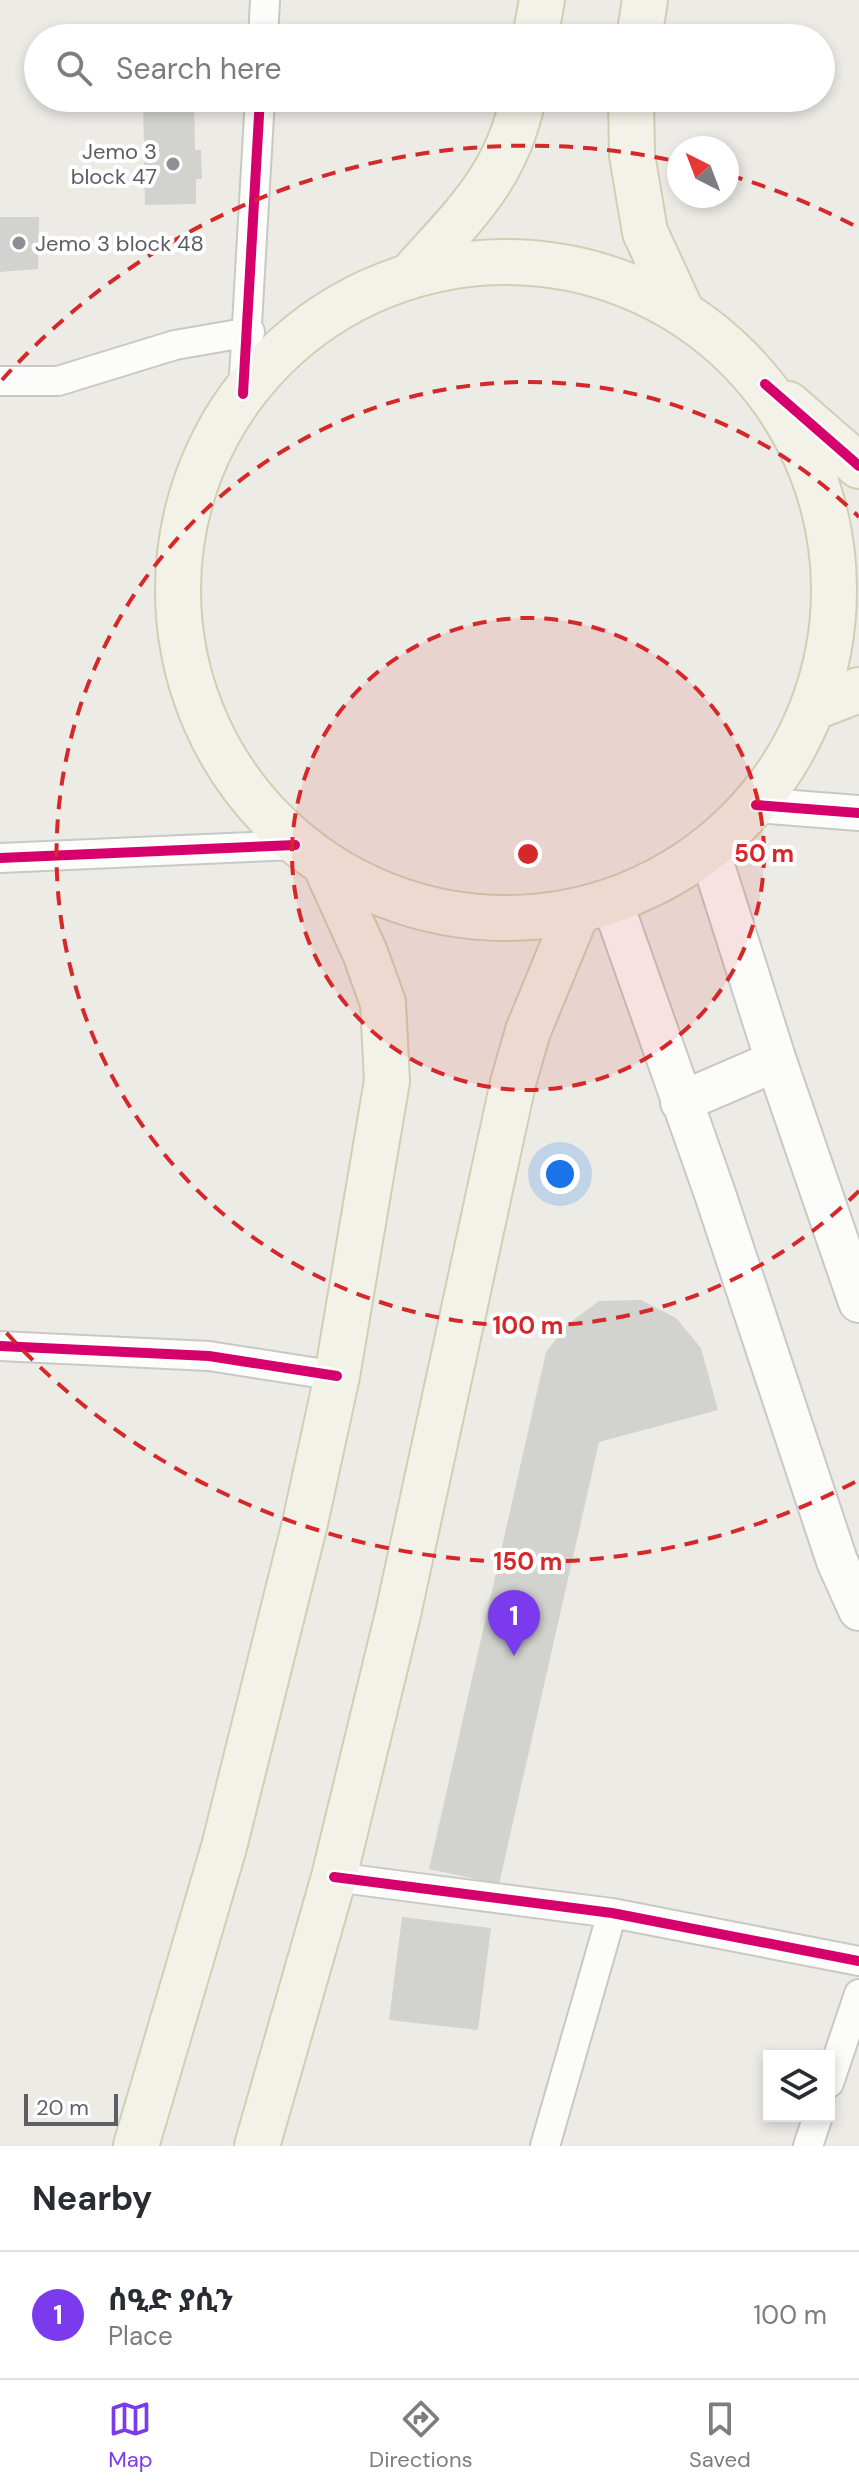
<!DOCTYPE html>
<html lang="en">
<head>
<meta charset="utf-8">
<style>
	:root { --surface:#fff; --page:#f7f7f7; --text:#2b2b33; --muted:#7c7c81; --line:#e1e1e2; --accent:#7c3aed }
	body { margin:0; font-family:"DM Sans","Noto Sans Ethiopic",sans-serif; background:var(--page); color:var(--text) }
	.controls { position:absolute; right:24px; bottom:24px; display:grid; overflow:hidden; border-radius:0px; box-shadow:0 4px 12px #0003 }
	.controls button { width:72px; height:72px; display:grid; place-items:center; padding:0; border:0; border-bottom:2px solid var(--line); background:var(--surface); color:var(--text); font:40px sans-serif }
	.compass { position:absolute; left:667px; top:136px; width:72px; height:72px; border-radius:50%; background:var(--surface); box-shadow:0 4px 12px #0003; rotate:318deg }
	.scale { position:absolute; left:24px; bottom:20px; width:94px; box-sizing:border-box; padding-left:8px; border:4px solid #5c5e64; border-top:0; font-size:22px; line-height:28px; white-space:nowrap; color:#5c5e64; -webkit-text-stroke:6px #fff; paint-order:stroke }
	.you { position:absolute; left:560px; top:1174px; width:28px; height:28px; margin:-20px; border:6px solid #fff; border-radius:50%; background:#1a73e8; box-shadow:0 0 0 12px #1a73e833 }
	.badge { display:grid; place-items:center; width:52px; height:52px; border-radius:50%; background:var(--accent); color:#fff; font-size:26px; font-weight:700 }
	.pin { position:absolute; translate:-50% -66px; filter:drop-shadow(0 2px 4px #0008) }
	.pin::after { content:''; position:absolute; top:42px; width:28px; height:24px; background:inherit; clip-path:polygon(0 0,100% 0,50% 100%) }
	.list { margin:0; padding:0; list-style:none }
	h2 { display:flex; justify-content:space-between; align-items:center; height:104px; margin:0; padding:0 32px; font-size:34px }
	h2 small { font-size:26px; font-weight:400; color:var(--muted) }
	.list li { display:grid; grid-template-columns:52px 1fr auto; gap:24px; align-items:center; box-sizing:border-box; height:128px; padding:0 32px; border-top:2px solid var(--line) }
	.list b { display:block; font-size:30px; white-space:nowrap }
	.list p { margin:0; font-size:26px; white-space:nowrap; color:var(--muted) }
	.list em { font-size:26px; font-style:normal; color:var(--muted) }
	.icon { flex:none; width:44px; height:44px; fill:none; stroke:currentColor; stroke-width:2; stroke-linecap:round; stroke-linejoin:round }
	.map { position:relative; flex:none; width:859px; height:2146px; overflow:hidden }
	.search { position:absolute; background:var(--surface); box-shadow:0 4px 12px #0003; left:24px; right:24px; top:24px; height:88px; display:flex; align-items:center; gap:20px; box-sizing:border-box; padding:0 28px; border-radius:44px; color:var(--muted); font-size:30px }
	.sheet { height:232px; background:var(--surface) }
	nav { display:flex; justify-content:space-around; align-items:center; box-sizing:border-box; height:112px; border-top:2px solid var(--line); background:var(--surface); font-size:22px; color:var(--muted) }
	nav a { display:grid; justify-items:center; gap:4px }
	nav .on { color:var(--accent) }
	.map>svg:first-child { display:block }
	.building { fill:#d2d2cf }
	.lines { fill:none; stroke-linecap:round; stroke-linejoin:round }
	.minor-casing { stroke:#c8c8c6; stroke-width:32 }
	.tertiary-casing { stroke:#c8c8c6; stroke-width:38 }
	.secondary-casing { stroke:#c9c8c7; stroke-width:44 }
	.primary-casing { stroke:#d2ceb4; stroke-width:48 }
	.minor { stroke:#fcfcfb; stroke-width:28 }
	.tertiary { stroke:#fcfcfb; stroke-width:34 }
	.secondary { stroke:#fcfcfb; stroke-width:40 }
	.primary { stroke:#f2f2e8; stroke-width:44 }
	.cycleway-casing { stroke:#fff; stroke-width:15 }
	.cycleway { stroke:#d6006c; stroke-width:10 }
	.ring { fill:none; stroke:#d62828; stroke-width:4; stroke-dasharray:14 10 }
	.poi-dot { fill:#8e8f92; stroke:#fff; stroke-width:3 }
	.labels { text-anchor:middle; stroke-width:8; stroke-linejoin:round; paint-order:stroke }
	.poi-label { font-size:22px; fill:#5c5e64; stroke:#fff; text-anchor:end }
	.centre { fill:#d62828; stroke:#fff; stroke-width:4 }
	.ring-label { font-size:24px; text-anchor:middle; font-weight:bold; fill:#d62828; stroke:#fff; stroke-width:8; stroke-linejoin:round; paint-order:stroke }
</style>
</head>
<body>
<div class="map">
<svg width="859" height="2146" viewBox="0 0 859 2146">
	<rect width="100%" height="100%" fill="#ecebe6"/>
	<!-- building -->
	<path class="building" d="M143 98H194L195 150H201L202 179H196V204L145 205Z
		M0 217H39L38 269 0 272Z
		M641 1300 676 1318 701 1348 718 1410 599 1442 499 1884 429 1869 546 1352 568 1324 599 1301Z
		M402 1917 491 1928 478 2030 389 2020Z"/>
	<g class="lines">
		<!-- minor casing -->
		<g class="minor-casing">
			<path id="minor" d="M263 38 265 0
				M0 381H58L175 345 250 332
				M243 394 260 98
				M0 858 295 845
				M0 1346 209 1356 337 1376
				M334 1877 612 1913 859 1961
				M829 2083 859 1994
				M545 2146 612 1913
				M808 2146 818 2116"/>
		</g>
		<!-- tertiary casing -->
		<g class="tertiary-casing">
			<path id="tertiary" d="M756 805 859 813"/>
		</g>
		<!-- secondary casing -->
		<g class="secondary-casing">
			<path id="secondary" d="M709 850 776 1061 859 1302
				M612 902 714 1191 837 1561 859 1610
				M681 1102 776 1061"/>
		</g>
		<!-- primary casing -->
		<g class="primary-casing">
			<path id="primary" d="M535 38 542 0
				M639 38 645 0
				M631 98 632 155 645 232 680 308
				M178 590a328 328 0 1 1 656 0a328 328 0 1 1-656 0Z
				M409 277C462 217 506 180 523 98
				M788 404 859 466
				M815 707 859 690
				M136 2146 224 1847 305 1523 337 1376 387 1081 383 1003 365 953 326 867
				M257 2146 334 1877 398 1614 513 1083 528 1031 577 912"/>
		</g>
		<!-- minor -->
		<use href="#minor" class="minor"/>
		<!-- tertiary -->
		<use href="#tertiary" class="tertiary"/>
		<!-- secondary -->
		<use href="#secondary" class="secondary"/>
		<!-- primary -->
		<use href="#primary" class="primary"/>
		<!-- cycleway casing -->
		<g class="cycleway-casing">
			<path id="cycleway" d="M765 384 859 466
				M243 394 260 98
				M756 805 859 813
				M0 858 295 845
				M0 1346 209 1356 337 1376
				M334 1877 612 1913 859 1961"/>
		</g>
		<!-- cycleway -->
		<use href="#cycleway" class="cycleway"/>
	</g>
	<!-- distance rings -->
	<circle cx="528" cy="854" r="236" fill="#d62828" fill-opacity=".12"/>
	<g class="ring">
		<circle cx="528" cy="854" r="236"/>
		<path d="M859 1191A472 472 0 1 1 859 517"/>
		<path d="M855 1482A708 708 0 0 1 2 1328M2 380A708 708 0 0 1 675 161M729 175A708 708 0 0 1 855 226"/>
	</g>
	<!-- markers -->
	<g class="poi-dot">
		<circle cx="173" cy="164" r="8"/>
		<circle cx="19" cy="243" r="8"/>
	</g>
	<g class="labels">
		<!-- poi labels -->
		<g class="poi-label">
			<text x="157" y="159">Jemo 3<tspan x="157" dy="25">block 47</tspan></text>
			<text x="35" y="251" text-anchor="start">Jemo 3 block 48</text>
		</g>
	</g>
	<circle cx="528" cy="854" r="12" class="centre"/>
	<g class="ring-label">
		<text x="764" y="862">50 m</text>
		<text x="528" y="1334">100 m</text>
		<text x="528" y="1570">150 m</text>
	</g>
</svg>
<div class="controls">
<button><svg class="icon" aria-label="layers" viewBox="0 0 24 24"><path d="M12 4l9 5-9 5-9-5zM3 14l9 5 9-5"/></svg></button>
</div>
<svg class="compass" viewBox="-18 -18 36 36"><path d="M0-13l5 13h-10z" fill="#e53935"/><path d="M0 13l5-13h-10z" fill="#7c7c81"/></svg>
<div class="scale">20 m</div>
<div class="you"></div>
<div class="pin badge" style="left:514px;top:1656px">1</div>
<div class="search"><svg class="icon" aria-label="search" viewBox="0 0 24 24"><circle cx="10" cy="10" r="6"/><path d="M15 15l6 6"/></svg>Search here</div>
</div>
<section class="sheet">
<h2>Nearby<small></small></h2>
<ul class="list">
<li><span class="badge">1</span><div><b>ሰዒድ ያሲን</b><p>Place</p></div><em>100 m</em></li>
</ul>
</section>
<nav>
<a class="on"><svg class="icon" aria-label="map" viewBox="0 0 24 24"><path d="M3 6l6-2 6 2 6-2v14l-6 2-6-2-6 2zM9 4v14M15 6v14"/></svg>Map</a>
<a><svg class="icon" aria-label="directions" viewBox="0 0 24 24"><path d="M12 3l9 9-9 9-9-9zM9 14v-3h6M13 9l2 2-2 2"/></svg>Directions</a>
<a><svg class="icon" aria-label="saved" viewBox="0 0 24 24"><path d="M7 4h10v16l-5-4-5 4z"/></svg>Saved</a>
</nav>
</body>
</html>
